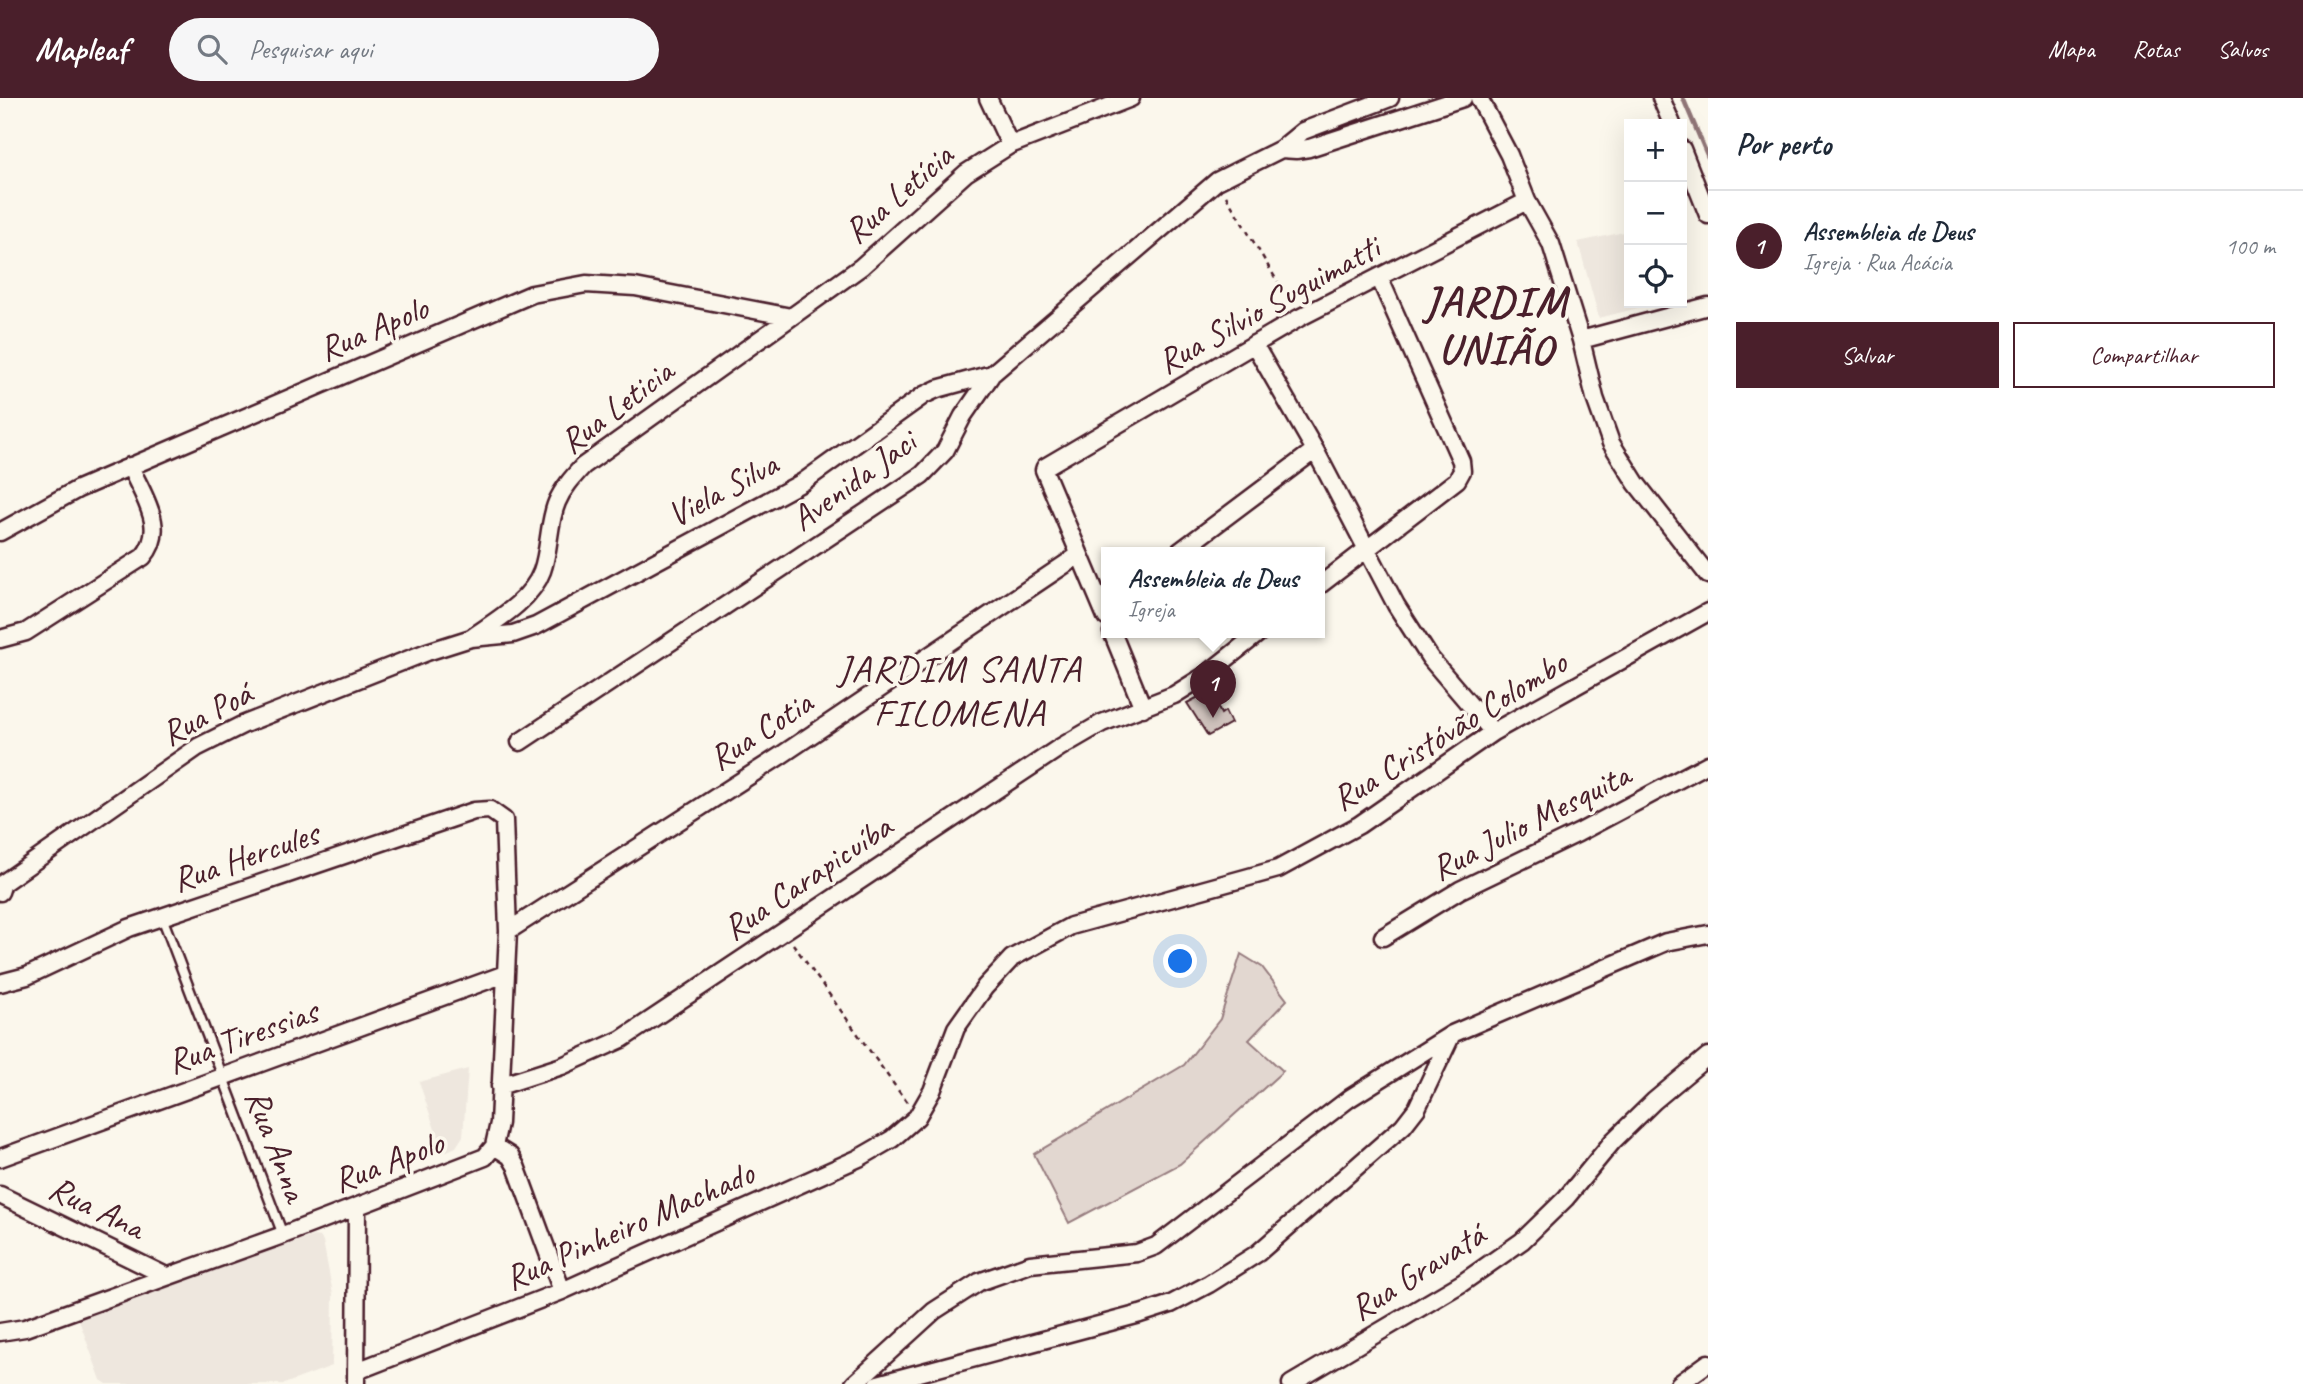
<!DOCTYPE html>
<html lang="pt">
<head>
<meta charset="utf-8">
<style>
	:root { --surface:#fff; --page:#f6f6f7; --text:#1f2937; --muted:#747a83; --line:#e0e1e3; --accent:#4a1f2b }
	body { margin:0; font-family:Caveat,sans-serif; background:var(--page); color:var(--text) }
	.controls { position:absolute; right:21px; top:21px; display:grid; overflow:hidden; border-radius:0px; box-shadow:0 7px 28px #0002 }
	.controls button { width:63px; height:63px; display:grid; place-items:center; padding:0; border:0; border-bottom:2px solid var(--line); background:var(--surface); color:var(--text); font:35px sans-serif }
	.you { position:absolute; left:1181px; top:864px; width:24px; height:24px; margin:-18px; border:5px solid #fff; border-radius:50%; background:#1a73e8; box-shadow:0 0 0 10px #1a73e833 }
	.badge { display:grid; place-items:center; width:46px; height:46px; border-radius:50%; background:var(--accent); color:#fff; font-size:23px; font-weight:700 }
	.pin { position:absolute; translate:-50% -58px; filter:drop-shadow(0 2px 4px #0008) }
	.pin::after { content:''; position:absolute; top:37px; width:24px; height:21px; background:inherit; clip-path:polygon(0 0,100% 0,50% 100%) }
	.popup { position:absolute; left:1101px; top:449px; width:224px; height:91px; box-sizing:border-box; display:grid; place-content:center; border-radius:0px; background:var(--surface); filter:drop-shadow(0 2px 5px #0005); font-size:23px; white-space:nowrap; color:var(--muted) }
	.popup b { font-size:26px; color:var(--text) }
	.popup::after { content:''; position:absolute; left:50%; top:100%; margin-left:-14px; border:14px solid transparent; border-top-color:var(--surface) }
	.list { margin:0; padding:0; list-style:none }
	h2 { display:flex; justify-content:space-between; align-items:center; height:91px; margin:0; padding:0 28px; font-size:30px }
	h2 small { font-size:23px; font-weight:400; color:var(--muted) }
	.list li { display:grid; grid-template-columns:46px 1fr auto; gap:21px; align-items:center; box-sizing:border-box; height:112px; padding:0 28px; border-top:2px solid var(--line) }
	.list b { display:block; font-size:26px; white-space:nowrap }
	.list p { margin:0; font-size:23px; white-space:nowrap; color:var(--muted) }
	.list em { font-size:23px; font-style:normal; color:var(--muted) }
	.actions { display:flex; gap:14px; padding:21px 28px }
	.actions a { flex:1; padding:16px 0; border:2px solid var(--accent); border-radius:0px; text-align:center; font-size:24px; color:var(--accent) }
	.actions .main { background:var(--accent); color:#fff }
	.icon { flex:none; width:38px; height:38px; fill:none; stroke:currentColor; stroke-width:2; stroke-linecap:round; stroke-linejoin:round }
	.map { position:relative; flex:none; width:1708px; height:1286px; overflow:hidden }
	header { display:flex; align-items:center; gap:42px; box-sizing:border-box; height:98px; padding:0 35px; background:var(--accent); color:#fff }
	header strong { font-size:33px }
	nav { display:flex; gap:38px; margin-inline-start:auto; font-size:24px }
	.search { width:490px; height:63px; background:var(--page); display:flex; align-items:center; gap:18px; box-sizing:border-box; padding:0 24px; border-radius:38px; color:var(--muted); font-size:26px }
	main { display:flex }
	aside { flex:1; background:var(--surface) }
	.map>svg:first-child { display:block }
	.built { fill:#eee7de }
	.green { fill:#e2d7d0; stroke:#967b7e; stroke-width:2 }
	.lines { fill:none; stroke-linecap:round; stroke-linejoin:round }
	.stream { stroke:#907477; stroke-width:4.5 }
	.building { fill:#cfc2bc; stroke:#4a1f2b; stroke-width:2 }
	.service-casing { stroke:#4a1f2b; stroke-width:13 }
	.minor-casing { stroke:#4a1f2b; stroke-width:21 }
	.path { stroke:#4a1f2b; stroke-width:2.5; stroke-dasharray:5 5; stroke-linecap:butt }
	.service { stroke:#fbf7ec; stroke-width:8 }
	.minor { stroke:#fbf7ec; stroke-width:16 }
	.labels { text-anchor:middle; stroke-width:7; stroke-linejoin:round; paint-order:stroke }
	.street-label { font-size:35px; fill:#4a1f2b; stroke:#fbf7ec }
	.quarter-label { font-size:38px; letter-spacing:2px; fill:#4a1f2b; stroke:#fbf7ec }
	.district-label { font-size:42px; font-weight:bold; letter-spacing:2px; fill:#4a1f2b; stroke:#fbf7ec }
</style>
</head>
<body>
<header>
<strong>Mapleaf</strong>
<div class="search"><svg class="icon" aria-label="search" viewBox="0 0 24 24"><circle cx="10" cy="10" r="6"/><path d="M15 15l6 6"/></svg>Pesquisar aqui</div>
<nav><a>Mapa</a><a>Rotas</a><a>Salvos</a></nav>
</header>
<main>
<div class="map">
<svg width="1708" height="1286" viewBox="0 0 1708 1286">
	<rect width="100%" height="100%" fill="#fbf7ec"/>
	<filter id="ink" filterUnits="userSpaceOnUse"><feTurbulence type="fractalNoise" baseFrequency=".0143" numOctaves="2"/><feDisplacementMap in="SourceGraphic" scale="14" xChannelSelector="R" yChannelSelector="G"/><feConvolveMatrix kernelMatrix="1 2 1 2 8 2 1 2 1" color-interpolation-filters="sRGB"/></filter>
	<g filter="url(#ink)">
		<!-- built -->
		<path class="built" d="M1629 133V205L1654 206 1599 220 1578 144Z
			M468 971 463 1038 456 1049 443 1055 419 984Z
			M313 1138 320 1139 323 1143 333 1196 332 1268 284 1286H107L101 1282 77 1217Z"/>
		<!-- green -->
		<path class="green" d="M1241 856 1262 869 1287 902 1249 942 1283 973 1180 1066 1069 1125 1034 1056 1184 967 1220 921Z"/>
		<g class="lines">
			<!-- stream -->
			<path class="stream" d="M1683 0 1708 59"/>
		</g>
		<!-- building -->
		<path class="building" d="M1210 593 1221 616 1225 613 1231 625 1208 638 1187 605Z"/>
		<g class="lines">
			<!-- service casing -->
			<g class="service-casing">
				<path id="service" d="M162 819 283 1137"/>
			</g>
			<!-- minor casing -->
			<g class="minor-casing">
				<path id="minor" d="M988 0 1010 47
					M1479 0 1509 57 1527 103 1551 146 1581 242 1595 300 1611 345 1636 385 1708 477
					M1661 0 1672 26
					M1281 51 1296 52 1309 50 1463 0
					M1682 51 1708 117
					M1581 242 1708 208
					M1254 246 1315 352 1396 507 1430 560 1493 634
					M0 434 78 391 532 196 586 186 635 189 791 219
					M1179 454 1315 352
					M1320 487 1457 382 1462 373 1461 363 1379 179
					M1106 519 1044 372 1045 369 1299 220 1527 103
					M1112 534 1143 610
					M471 540C495 523 531 503 542 473 550 451 548 425 557 404 563 390 573 379 583 368L861 169 966 75 1010 47 1131 0
					M0 541 26 534 143 459C168 430 143 399 130 368
					M520 644 922 377 945 353 963 318 992 276 1217 83 1281 51 1303 33 1390 0
					M0 794 3 785 198 649 242 627 427 554 471 540 513 536 536 528 803 384 924 297 937 291 992 276
					M508 833 780 658 1079 457
					M1383 839 1460 792 1578 735 1708 666
					M0 885 27 878 129 830 474 713 490 712 504 722 508 833 499 1025 494 1048 485 1059 283 1137 25 1230 0 1234
					M500 988 562 968 622 941 1059 650 1102 625 1174 597 1206 577 1260 534
					M494 1048 510 1058 516 1068 562 1193
					M0 1060 505 876
					M0 1097 166 1178
					M357 1273 562 1193 859 1060 892 1041 917 1019 932 993 956 930 985 889 1012 860 1071 828 1278 771 1359 727 1493 634 1708 514
					M356 1286 357 1109
					M854 1286 934 1213 979 1184 1030 1166 1137 1155 1156 1148 1350 1000 1452 936 1666 844 1708 836
					M878 1286 1140 1216 1171 1206 1209 1186 1258 1155 1403 1028 1417 1010 1452 936
					M1291 1286 1462 1185 1522 1143 1566 1100 1613 1043 1654 1003 1708 958
					M1679 1286 1708 1265"/>
			</g>
			<!-- path -->
			<path class="path" d="M1226 98 1291 206
				M793 846 908 1006"/>
			<!-- service -->
			<use href="#service" class="service"/>
			<!-- minor -->
			<use href="#minor" class="minor"/>
		</g>
	</g>
	<g class="labels">
		<!-- street labels -->
		<g class="street-label">
			<text transform="translate(898 95) rotate(-41)" y="12">Rua Letícia</text>
			<text transform="translate(1268 206) rotate(-29)" y="12">Rua Silvio Suguimatti</text>
			<text transform="translate(373 230) rotate(-23)" y="12">Rua Apolo</text>
			<text transform="translate(616 308) rotate(-37)" y="12">Rua Leticia</text>
			<text transform="translate(853 382) rotate(-36)" y="12">Avenida Jaci</text>
			<text transform="translate(722 391) rotate(-28)" y="12">Viela Silva</text>
			<text transform="translate(206 615) rotate(-28)" y="12">Rua Poá</text>
			<text transform="translate(760 632) rotate(-33)" y="12">Rua Cotia</text>
			<text transform="translate(1449 632) rotate(-32)" y="12">Rua Cristóvão Colombo</text>
			<text transform="translate(1530 723) rotate(-27)" y="12">Rua Julio Mesquita</text>
			<text transform="translate(245 758) rotate(-19)" y="12">Rua Hercules</text>
			<text transform="translate(807 779) rotate(-34)" y="12">Rua Carapicuíba</text>
			<text transform="translate(242 938) rotate(-20)" y="12">Rua Tiressias</text>
			<text transform="translate(277 1047) rotate(69)" y="12">Rua Anna</text>
			<text transform="translate(388 1063) rotate(-21)" y="12">Rua Apolo</text>
			<text transform="translate(97 1109) rotate(26)" y="12">Rua Ana</text>
			<text transform="translate(629 1127) rotate(-24)" y="12">Rua Pinheiro Machado</text>
			<text transform="translate(1417 1173) rotate(-32)" y="12">Rua Gravatá</text>
		</g>
		<!-- quarter labels -->
		<g class="quarter-label">
			<text x="960" y="583">JARDIM SANTA<tspan x="960" dy="44">FILOMENA</tspan></text>
		</g>
		<!-- district labels -->
		<g class="district-label">
			<text x="1496" y="217">JARDIM<tspan x="1496" dy="48">UNIÃO</tspan></text>
		</g>
	</g>
</svg>
<div class="controls">
<button>+</button>
<button>−</button>
<button><svg class="icon" aria-label="locate" viewBox="0 0 24 24"><circle cx="12" cy="12" r="6"/><path d="M12 2v4M12 18v4M2 12h4M18 12h4"/></svg></button>
</div>
<div class="you"></div>
<div class="pin badge" style="left:1213px;top:620px">1</div>
<div class="popup"><b>Assembleia de Deus</b>Igreja</div>
</div>
<aside>
<h2>Por perto<small></small></h2>
<ul class="list">
<li><span class="badge">1</span><div><b>Assembleia de Deus</b><p>Igreja · Rua Acácia</p></div><em>100 m</em></li>
</ul>
<div class="actions"><a class="main">Salvar</a><a>Compartilhar</a></div>
</aside>
</main>
</body>
</html>
